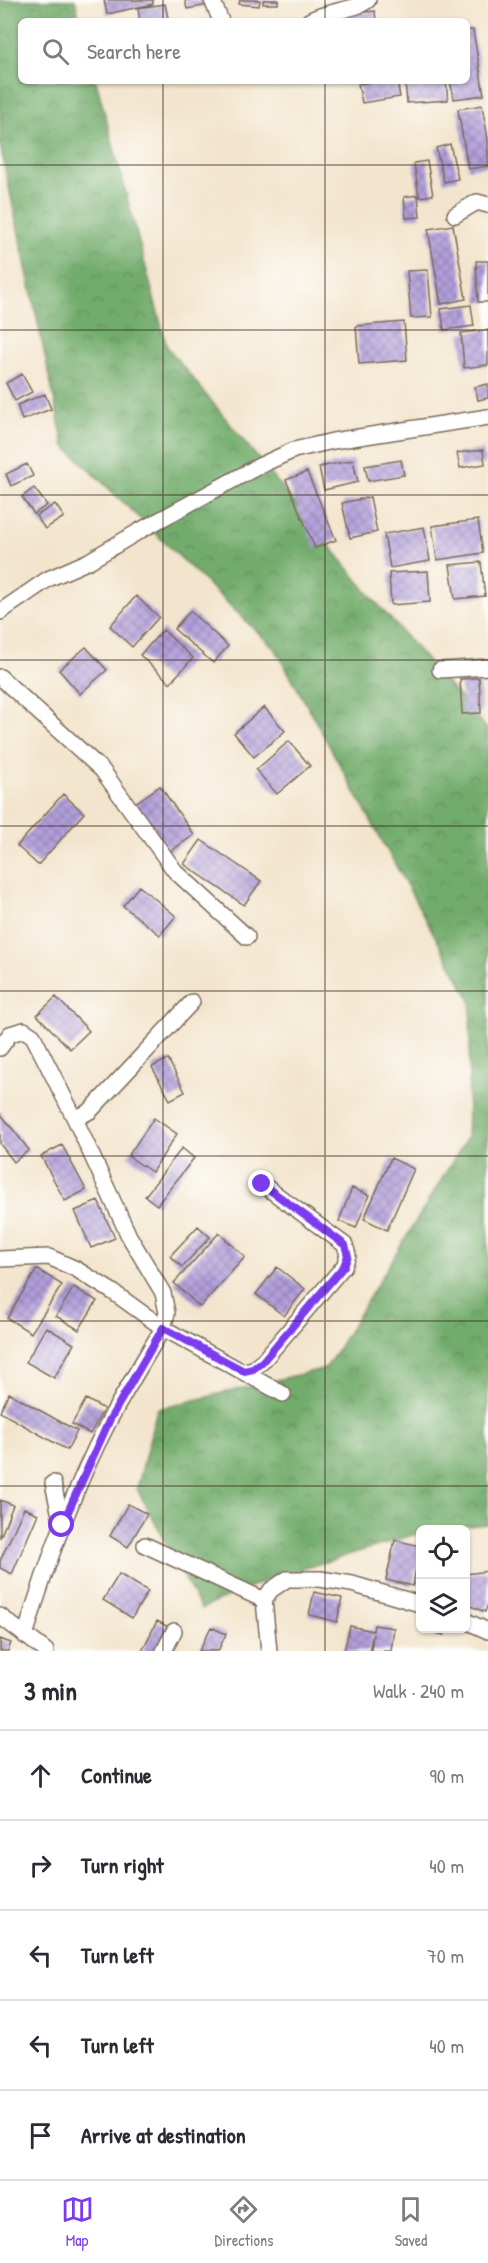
<!DOCTYPE html>
<html lang="en">
<head>
<meta charset="utf-8">
<style>
	:root { --surface:#fff; --page:#f7f7f7; --text:#2b2b33; --muted:#7c7c81; --line:#e1e1e2; --accent:#7c3aed }
	body { margin:0; font-family:"Patrick Hand",sans-serif; background:var(--page); color:var(--text) }
	.controls { position:absolute; right:18px; bottom:18px; display:grid; overflow:hidden; border-radius:9px; box-shadow:0 2px 4px #0004 }
	.controls button { width:54px; height:54px; display:grid; place-items:center; padding:0; border:0; border-bottom:2px solid var(--line); background:var(--surface); color:var(--text); font:30px sans-serif }
	.stop { position:absolute; width:18px; height:18px; margin:-14px; border:4px solid #7c3aed; border-radius:50%; background:#fff }
	.stop.end { background:#7c3aed; border-color:#fff; box-shadow:0 2px 6px #0008 }
	.list { margin:0; padding:0; list-style:none }
	h2 { display:flex; justify-content:space-between; align-items:center; height:78px; margin:0; padding:0 24px; font-size:26px }
	h2 small { font-size:20px; font-weight:400; color:var(--muted) }
	.list li { display:grid; grid-template-columns:39px 1fr auto; gap:18px; align-items:center; box-sizing:border-box; height:90px; padding:0 24px; border-top:2px solid var(--line) }
	.list b { display:block; font-size:22px; white-space:nowrap }
	.list em { font-size:20px; font-style:normal; color:var(--muted) }
	.icon { flex:none; width:33px; height:33px; fill:none; stroke:currentColor; stroke-width:2; stroke-linecap:round; stroke-linejoin:round }
	.map { position:relative; flex:none; width:488px; height:1651px; overflow:hidden }
	.search { position:absolute; background:var(--surface); box-shadow:0 2px 4px #0004; left:18px; right:18px; top:18px; height:66px; display:flex; align-items:center; gap:15px; box-sizing:border-box; padding:0 21px; border-radius:9px; color:var(--muted); font-size:22px }
	.sheet { height:528px; background:var(--surface) }
	nav { display:flex; justify-content:space-around; align-items:center; box-sizing:border-box; height:84px; border-top:2px solid var(--line); background:var(--surface); font-size:16px; color:var(--muted) }
	nav a { display:grid; justify-items:center; gap:3px }
	nav .on { color:var(--accent) }
	.map>svg:first-child { display:block }
	.forest { fill:url(#forest-crowns); stroke:#566b45; stroke-width:1.5 }
	.building { fill:url(#building-cross-hatch) }
	.lines { fill:none; stroke-linecap:round; stroke-linejoin:round }
	.street-casing { stroke:#7b6b5b; stroke-width:18 }
	.street { stroke:#fff; stroke-width:15 }
	.route { stroke:#7c3aed; stroke-width:8 }
	.grid { fill:none; stroke:#3b2a1e; stroke-width:1.5; stroke-opacity:0.55 }
</style>
</head>
<body>
<div class="map">
<svg width="488" height="1651" viewBox="0 0 488 1651">
	<defs>
		<pattern id="forest-crowns" width="20" height="18" patternUnits="userSpaceOnUse" patternTransform="scale(1.5)"><rect width="20" height="18" fill="#72ac6c"/><path d="M2 6a3 3 0 1 1 6 0M12 15a3 3 0 1 1 6 0" fill="none" stroke="#5f8c58"/></pattern>
		<pattern id="building-cross-hatch" width="8" height="8" patternUnits="userSpaceOnUse" patternTransform="scale(1.5)"><rect width="8" height="8" fill="#b29fdc"/><path d="M0 0l8 8M0 8l8-8" fill="none" stroke="#9282b2"/></pattern>
	</defs>
	<rect width="100%" height="100%" fill="#fdfcf7"/>
	<filter id="ink" filterUnits="userSpaceOnUse"><feTurbulence type="fractalNoise" baseFrequency=".0167" numOctaves="2"/><feDisplacementMap in="SourceGraphic" scale="12" xChannelSelector="R" yChannelSelector="G"/><feConvolveMatrix kernelMatrix="1 2 1 2 8 2 1 2 1" color-interpolation-filters="sRGB"/></filter>
	<filter id="wash" filterUnits="userSpaceOnUse"><feTurbulence type="fractalNoise" baseFrequency=".008" numOctaves="4" result="noise"/><feDisplacementMap in="SourceGraphic" scale="24" xChannelSelector="R" yChannelSelector="G"/><feGaussianBlur stdDeviation="1.35" result="paint"/><feColorMatrix in="noise" values="0 0 0 0 0 0 0 0 0 0 0 0 0 0 0 0 0 1.4 0 .05"/><feComposite in="paint" operator="in"/></filter>
	<g filter="url(#wash)">
		<rect width="100%" height="100%" fill="#f3e5cd"/>
		<!-- forest -->
		<path class="forest" d="M0 0H75L80 21H21V81H96L167 347 374 600 488 730V1524L420 1530V1533L266 1580 201 1609 137 1489 157 1409 326 1368 467 1138 471 1001 276 650 64 445 0 145Z"/>
		<g id="blocks">
			<!-- building -->
			<path class="building" d="M104 0H153V4L107 14Z
				M185 0H208L209 5 187 9Z
				M240 0H260L259 6 239 4Z
				M263 0H278V4H263Z
				M165 4 168 18 140 21 138 8Z
				M375 11 376 21H347L346 14Z
				M467 30H473L484 95 454 99 450 81H467Z
				M377 81H397L400 97 362 103 358 84Z
				M405 81H446L448 100 407 103Z
				M482 105 488 139V166L468 169 458 109Z
				M450 144 458 179 444 182 436 148Z
				M427 161 433 195 419 197 414 163Z
				M418 195 420 217 406 218 404 197Z
				M453 225 466 299 441 304 428 229Z
				M476 261H488V302H478Z
				M428 270 432 317 411 318 407 271Z
				M471 305 474 326 444 330 441 309Z
				M404 322 407 360 359 364 356 326Z
				M488 330V365L464 368 461 333Z
				M22 374 32 392 15 401 6 383Z
				M488 384V398L478 400 475 387Z
				M45 394 51 409 22 420 17 405Z
				M483 450 485 464 460 468 457 453Z
				M353 460 358 482 324 490 319 467Z
				M401 460 404 475 368 481 365 466Z
				M27 464 33 476 11 486 6 474Z
				M307 472 336 540 315 548 286 480Z
				M34 488 47 505 34 514 22 497Z
				M370 497 377 532 350 538 342 503Z
				M55 504 64 517 45 529 36 516Z
				M478 520 483 553 437 560 432 526Z
				M424 527 430 561 390 568 384 534Z
				M481 562 485 596 455 599 450 565Z
				M428 571 430 602 391 605 389 573Z
				M136 596 159 617 132 647 110 626Z
				M190 611 228 646 213 663 174 629Z
				M163 630 193 658 170 683 140 655Z
				M86 647 107 670 80 694 59 670Z
				M479 678 481 713 462 714 460 679Z
				M264 707 285 731 254 757 234 733Z
				M289 741 310 766 277 794 256 770Z
				M160 786 194 835 169 852 134 804Z
				M63 794 84 813 38 865 17 846Z
				M201 840 261 881 244 905 184 864Z
				M139 886 176 916 160 935 123 906Z
				M56 997 89 1031 70 1049 37 1015Z
				M168 1059 185 1092 170 1100 152 1067Z
				M0 1113 29 1150 14 1162 0 1144Z
				M154 1118 177 1134 152 1172 128 1156Z
				M62 1145 86 1190 65 1201 41 1156Z
				M182 1148 194 1158 157 1205 145 1196Z
				M391 1158 414 1169 387 1230 364 1219Z
				M352 1188 369 1195 356 1228 339 1221Z
				M98 1201 115 1238 91 1248 75 1211Z
				M198 1226 210 1237 182 1267 170 1256Z
				M219 1233 245 1257 200 1307 174 1283Z
				M277 1267 305 1289 284 1316 256 1294Z
				M37 1269 62 1285 31 1333 7 1318Z
				M74 1287 97 1301 79 1330 56 1316Z
				M46 1327 74 1344 54 1378 26 1362Z
				M9 1393 77 1431 67 1450 0 1412Z
				M86 1399 104 1409 90 1434 72 1424Z
				M0 1500 13 1505 0 1538Z
				M128 1504 147 1514 128 1547 110 1536Z
				M24 1508 38 1514 12 1574 0 1568V1561Z
				M395 1540 420 1546 413 1586 386 1580Z
				M488 1571V1604L485 1612 466 1604V1574Z
				M119 1574 148 1591 132 1618 103 1600Z
				M314 1592 342 1598 337 1622 309 1615Z
				M157 1621 180 1633 171 1651H142Z
				M374 1625 394 1628 391 1651H371L373 1634 369 1651H344L350 1626 373 1631Z
				M211 1627 226 1634 218 1651H199Z
				M429 1628H446L444 1635 428 1631Z
				M0 1639 11 1643 8 1651H0Z"/>
		</g>
	</g>
	<g filter="url(#ink)">
		<use href="#blocks" fill-opacity="0" stroke="#7b6b5b" stroke-width="1.5"/>
		<g class="lines">
			<!-- street casing -->
			<g class="street-casing">
				<path id="street" d="M212 0 221 21
					M309 21C325 11 357 10 368 0
					M455 215 477 202 488 205
					M0 612 48 579 89 561 141 530 259 466 294 450 333 441 488 417
					M440 670 488 667
					M0 677 102 770 175 871 247 937
					M0 1048 10 1034 24 1030 33 1036 75 1119 129 1236 163 1293 167 1313 163 1328C145 1358 127 1388 110 1419 74 1488 47 1561 25 1636
					M75 1119 90 1111 192 1002
					M0 1259 49 1257 76 1269 113 1292 163 1328 283 1394
					M244 1371 253 1369 262 1362 344 1266 348 1255 345 1245 262 1184
					M53 1483 62 1525
					M145 1545 264 1600
					M0 1616 46 1651
					M466 1621 488 1631
					M164 1651 174 1631
					M269 1651 264 1600 271 1590 287 1579H320L352 1584 420 1604"/>
			</g>
			<!-- street -->
			<use href="#street" class="street"/>
		</g>
	</g>
	<g class="lines" filter="url(#ink)">
		<!-- route -->
		<path class="route" d="M62 1525 110 1419 163 1328 244 1371 253 1369 262 1362 344 1266 348 1256 345 1245 262 1184"/>
	</g>
	<!-- grid -->
	<path class="grid" d="M163 0V21M325 0V21M163 81V1651M325 81V1651M0 165H488M0 330H488M0 495H488M0 660H488M0 826H488M0 991H488M0 1156H488M0 1321H488M0 1486H488"/>
</svg>
<div class="controls">
<button><svg class="icon" aria-label="locate" viewBox="0 0 24 24"><circle cx="12" cy="12" r="6"/><path d="M12 2v4M12 18v4M2 12h4M18 12h4"/></svg></button>
<button><svg class="icon" aria-label="layers" viewBox="0 0 24 24"><path d="M12 4l9 5-9 5-9-5zM3 14l9 5 9-5"/></svg></button>
</div>
<div class="stop" style="left:62px;top:1525px"></div>
<div class="stop end" style="left:262px;top:1184px"></div>
<div class="search"><svg class="icon" aria-label="search" viewBox="0 0 24 24"><circle cx="10" cy="10" r="6"/><path d="M15 15l6 6"/></svg>Search here</div>
</div>
<section class="sheet">
<h2>3 min<small>Walk · 240 m</small></h2>
<ul class="list">
<li><svg class="icon" aria-label="ahead" viewBox="0 0 24 24"><path d="M12 20V5M6 11l6-6 6 6"/></svg><div><b>Continue</b></div><em>90 m</em></li>
<li><svg class="icon" aria-label="right" viewBox="0 0 24 24"><path d="M7 20v-9h11M14 6l5 5-5 5"/></svg><div><b>Turn right</b></div><em>40 m</em></li>
<li><svg class="icon" aria-label="left" viewBox="0 0 24 24"><path d="M17 20v-9H6M10 6l-5 5 5 5"/></svg><div><b>Turn left</b></div><em>70 m</em></li>
<li><svg class="icon" aria-label="left" viewBox="0 0 24 24"><path d="M17 20v-9H6M10 6l-5 5 5 5"/></svg><div><b>Turn left</b></div><em>40 m</em></li>
<li><svg class="icon" aria-label="arrive" viewBox="0 0 24 24"><path d="M6 21V4h12l-3 4 3 4H6"/></svg><div><b>Arrive at destination</b></div></li>
</ul>
</section>
<nav>
<a class="on"><svg class="icon" aria-label="map" viewBox="0 0 24 24"><path d="M3 6l6-2 6 2 6-2v14l-6 2-6-2-6 2zM9 4v14M15 6v14"/></svg>Map</a>
<a><svg class="icon" aria-label="directions" viewBox="0 0 24 24"><path d="M12 3l9 9-9 9-9-9zM9 14v-3h6M13 9l2 2-2 2"/></svg>Directions</a>
<a><svg class="icon" aria-label="saved" viewBox="0 0 24 24"><path d="M7 4h10v16l-5-4-5 4z"/></svg>Saved</a>
</nav>
</body>
</html>
